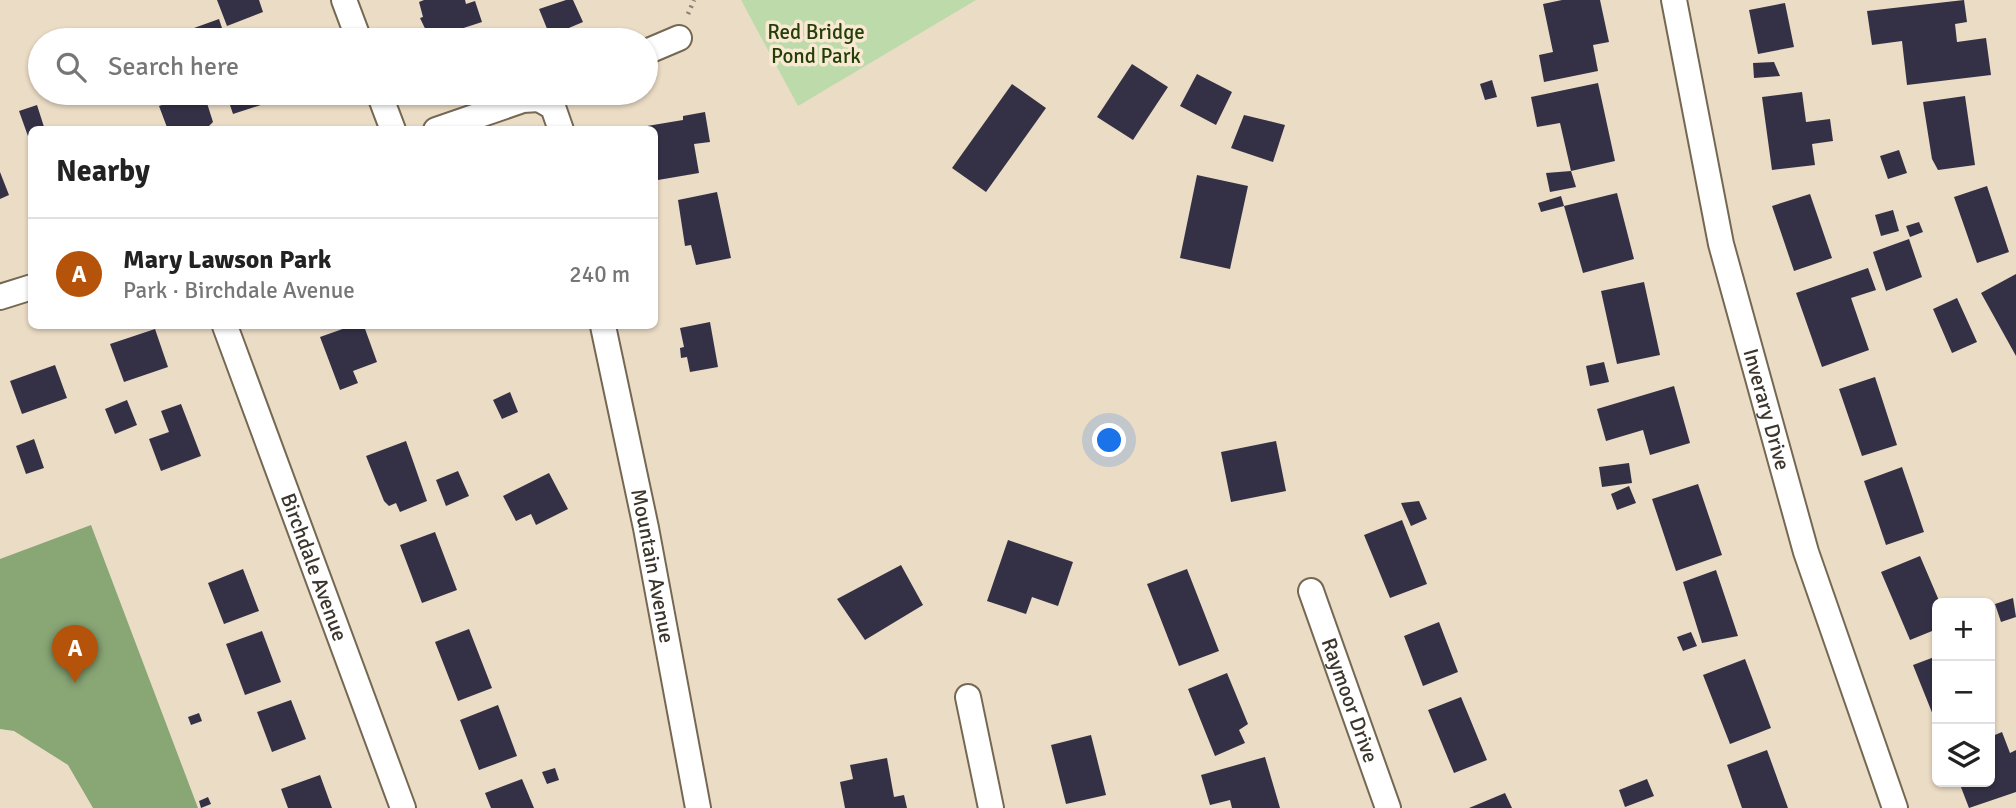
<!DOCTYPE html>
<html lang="en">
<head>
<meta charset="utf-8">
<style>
	:root { --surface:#fff; --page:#f6f6f6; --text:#222; --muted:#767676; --line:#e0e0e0; --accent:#b45309 }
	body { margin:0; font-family:Signika,sans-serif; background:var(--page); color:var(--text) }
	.controls { position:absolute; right:21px; bottom:21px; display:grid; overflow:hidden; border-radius:10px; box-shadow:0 2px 5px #0004 }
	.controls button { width:63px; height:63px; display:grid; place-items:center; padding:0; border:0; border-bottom:2px solid var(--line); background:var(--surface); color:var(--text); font:35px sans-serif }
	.you { position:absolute; left:1110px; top:441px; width:24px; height:24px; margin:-18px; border:5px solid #fff; border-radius:50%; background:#1a73e8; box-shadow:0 0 0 10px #1a73e833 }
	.badge { display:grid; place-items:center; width:46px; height:46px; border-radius:50%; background:var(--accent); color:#fff; font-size:23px; font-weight:700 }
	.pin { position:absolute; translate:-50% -58px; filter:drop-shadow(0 2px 4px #0008) }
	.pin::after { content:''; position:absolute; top:37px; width:24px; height:21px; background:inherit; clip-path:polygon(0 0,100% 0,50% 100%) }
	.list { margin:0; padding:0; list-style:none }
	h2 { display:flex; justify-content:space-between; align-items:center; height:91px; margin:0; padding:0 28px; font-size:30px }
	h2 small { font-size:23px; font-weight:400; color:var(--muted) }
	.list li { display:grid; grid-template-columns:46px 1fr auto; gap:21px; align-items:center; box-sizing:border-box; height:112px; padding:0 28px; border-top:2px solid var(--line) }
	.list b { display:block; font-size:26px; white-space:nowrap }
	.list p { margin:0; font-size:23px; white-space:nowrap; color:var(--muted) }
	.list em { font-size:23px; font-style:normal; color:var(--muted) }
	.icon { flex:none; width:38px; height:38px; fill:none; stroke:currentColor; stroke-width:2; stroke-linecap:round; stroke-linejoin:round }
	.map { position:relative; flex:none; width:2016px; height:808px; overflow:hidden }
	.search { position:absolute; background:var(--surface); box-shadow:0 2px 5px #0004; left:28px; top:28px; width:630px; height:77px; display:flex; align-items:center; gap:18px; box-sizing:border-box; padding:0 24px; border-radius:38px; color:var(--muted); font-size:26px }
	.panel { position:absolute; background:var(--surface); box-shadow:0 2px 5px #0004; left:28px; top:126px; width:630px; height:203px; border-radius:10px }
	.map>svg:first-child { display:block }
	.green { fill:#bddaab }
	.forest { fill:#89a675 }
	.building { fill:#343146 }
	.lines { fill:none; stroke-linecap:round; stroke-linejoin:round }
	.street-casing { stroke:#756853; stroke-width:28 }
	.path { stroke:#8c8273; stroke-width:4.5; stroke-dasharray:2 5; stroke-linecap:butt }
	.street { stroke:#fff; stroke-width:24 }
	.labels { text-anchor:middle; stroke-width:7; stroke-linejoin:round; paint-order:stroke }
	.park-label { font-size:21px; fill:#233f08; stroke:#f9e9d2 }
	.street-label { font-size:21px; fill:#3b352c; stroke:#f9e9d2 }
</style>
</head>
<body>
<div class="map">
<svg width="2016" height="808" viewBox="0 0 2016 808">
	<rect width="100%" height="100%" fill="#ebdcc5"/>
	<!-- green -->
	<path class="green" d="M741 0H976L798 106Z"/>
	<!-- forest -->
	<path class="forest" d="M91 525 198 808H93L68 765 14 731 0 729V559Z"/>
	<!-- building -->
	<path class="building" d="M217 0H259L263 12 227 26Z
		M424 0H465L466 4 475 1 482 22 430 39 420 18 423 17 419 2Z
		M566 0H573L583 22 550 36 539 9Z
		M1562 0H1600L1609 42 1593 45 1598 71 1544 82 1539 55 1553 52 1543 4Z
		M1964 0 1967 22 1955 24 1957 42 1986 38 1991 75 1907 85 1902 41 1872 45 1867 11Z
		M1785 3 1794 47 1758 54 1749 10Z
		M219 19 226 40H198L194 28Z
		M1774 62 1780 76 1754 78 1753 63Z
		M1132 64 1168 87 1133 140 1097 117Z
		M1197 74 1232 92 1216 125 1180 106Z
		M1492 80 1497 97 1485 100 1480 84Z
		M1598 83 1615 161 1571 171 1576 187 1550 192 1546 173 1571 171 1560 123 1537 127 1531 97Z
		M1012 84 1046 108 986 192 952 168Z
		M1802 92 1806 122 1830 119 1833 141 1812 144 1815 165 1772 170 1762 97Z
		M195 93 199 103 206 100 213 122 205 130H168L159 106Z
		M226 93H273L276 100 233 114Z
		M1965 96 1975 165 1938 170 1932 159 1923 102Z
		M37 105 45 130H32L29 139 19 111Z
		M705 112 710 142 694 144 699 173 658 180 654 167V130L635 128 683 120V116Z
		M1244 115 1285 125 1273 162 1231 148Z
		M1899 150 1907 173 1888 179 1880 156Z
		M0 172 9 195 0 199Z
		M1197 175 1248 186 1230 269 1180 258Z
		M1987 186 2009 252 1977 263 1954 197Z
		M717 192 731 258 696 265 691 245 685 246 678 200Z
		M1617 193 1634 259 1583 273 1564 206Z
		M1810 194 1832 258 1794 271 1772 206Z
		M1561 196 1564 206 1541 212 1538 203Z
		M1893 210 1899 231 1881 236 1875 215Z
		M1919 222 1923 232 1910 237 1906 226Z
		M1909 239 1922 277 1886 291 1873 252Z
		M1868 268 1876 290 1851 298 1869 350 1822 367 1796 293Z
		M2016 274V356L1981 293Z
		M1644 282 1660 355 1617 364 1601 291Z
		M1957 298 1977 342 1952 353 1933 309Z
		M710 322 718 367 690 372 687 357 681 358 680 348 684 347 680 328Z
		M351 326H364L377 362 353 371 358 383 340 390 320 337Z
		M155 329 168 367 124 382 110 344Z
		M1604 362 1609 382 1590 386 1586 366Z
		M55 365 67 398 22 414 10 381Z
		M1875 377 1897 445 1862 456 1839 389Z
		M1674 386 1690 443 1650 455 1643 430 1606 441 1597 409Z
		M510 392 518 412 502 419 493 400Z
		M127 400 137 425 115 434 105 409Z
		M181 404 201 456 161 471 149 439 169 432 161 411Z
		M34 439 44 468 26 474 16 446Z
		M406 441 427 501 400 512 396 503 389 506 384 501 366 456Z
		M1276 441 1286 491 1231 502 1221 452Z
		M1629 463 1632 483 1602 487 1599 467Z
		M1902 467 1924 532 1886 545 1864 481Z
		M458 471 469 496 446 506 436 480Z
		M549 473 568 509 536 525 531 514 516 521 503 496Z
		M1698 484 1722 555 1676 571 1652 499Z
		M1629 486 1636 503 1617 510 1611 494Z
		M1419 501 1427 519 1411 526 1401 503Z
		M1402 520 1427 584 1390 598 1364 535Z
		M435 532 457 590 422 603 400 545Z
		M1008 540 1073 562 1058 606 1032 597 1026 614 987 601Z
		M1920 556 1940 603 1937 629 1910 640 1881 572Z
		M901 565 923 605 865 640 837 599Z
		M243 569 259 611 224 624 208 583Z
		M1187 569 1219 651 1179 666 1147 584Z
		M1716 570 1738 636 1702 643 1683 582Z
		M2013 598 2016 617 2001 622 1995 604Z
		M1439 622 1458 672 1423 686 1404 636Z
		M469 629 492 688 458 701 435 642Z
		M262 631 281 682 245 695 226 644Z
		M1691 632 1697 646 1683 651 1677 637Z
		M1937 656V725L1913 665Z
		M1745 659 1771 728 1730 744 1703 675Z
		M1227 673 1248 724 1239 730 1245 743 1215 756 1188 689Z
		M1461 697 1487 760 1454 773 1428 710Z
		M291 700 306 739 272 752 257 712Z
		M498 705 517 756 479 770 460 720Z
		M199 713 202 721 191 725 188 717Z
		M2002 732 2010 753 2016 750V792L1969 808 1959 782H1990V737Z
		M1091 735 1106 795 1066 804 1051 745Z
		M1767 750 1788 808H1742L1727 765Z
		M1265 757 1280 808H1232L1230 800 1210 805 1201 775Z
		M887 758 894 797 904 795 907 808H845L840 782 853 779 850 765Z
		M555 768 559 780 547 784 542 772Z
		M320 775 332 808H288L281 789Z
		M522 779 534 808H491L485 793Z
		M1647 779 1654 796 1625 807 1619 790Z
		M1505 793 1512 808H1469Z
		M208 797 211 804 201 808 199 801Z"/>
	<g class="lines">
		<!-- street casing -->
		<g class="street-casing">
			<g id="street">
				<path d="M344 0 359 40"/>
				<path id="s1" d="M1674 0 1721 244 1806 552 1895 808"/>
				<path d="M646 52 679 38"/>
				<path d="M379 93 393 130"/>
				<path d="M539 99 553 107 561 130"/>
				<path d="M436 130 523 100 539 99 555 93"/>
				<path d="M0 297 32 287"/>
				<path id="s2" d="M225 326 403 808"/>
				<path id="s3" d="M603 326 646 528 698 808"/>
				<path id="s4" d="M1311 591 1388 808"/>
				<path d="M968 697 991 808"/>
			</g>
		</g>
		<!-- path -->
		<path class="path" d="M688 14 694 0"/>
		<!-- street -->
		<use href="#street" class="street"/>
	</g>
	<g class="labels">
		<!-- park labels -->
		<g class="park-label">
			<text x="816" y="39">Red Bridge<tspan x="816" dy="24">Pond Park</tspan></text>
		</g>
		<!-- street labels -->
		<g class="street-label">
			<text dy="7" stroke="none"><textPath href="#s1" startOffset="420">Inverary Drive</textPath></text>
			<text dy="7" stroke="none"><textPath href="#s2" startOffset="257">Birchdale Avenue</textPath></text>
			<text dy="7" stroke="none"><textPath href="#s3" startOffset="245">Mountain Avenue</textPath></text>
			<text dy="7" stroke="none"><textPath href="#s4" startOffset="116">Raymoor Drive</textPath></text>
		</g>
	</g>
</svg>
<div class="controls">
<button>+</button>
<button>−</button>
<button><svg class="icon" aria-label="layers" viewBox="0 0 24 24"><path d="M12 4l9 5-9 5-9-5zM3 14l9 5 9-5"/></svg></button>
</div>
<div class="you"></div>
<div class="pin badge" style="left:75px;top:683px">A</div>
<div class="search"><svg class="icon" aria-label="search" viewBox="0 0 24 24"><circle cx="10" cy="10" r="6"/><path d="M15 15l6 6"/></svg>Search here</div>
<section class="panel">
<h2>Nearby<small></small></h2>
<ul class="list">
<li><span class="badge">A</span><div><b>Mary Lawson Park</b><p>Park · Birchdale Avenue</p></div><em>240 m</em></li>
</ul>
</section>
</div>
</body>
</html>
